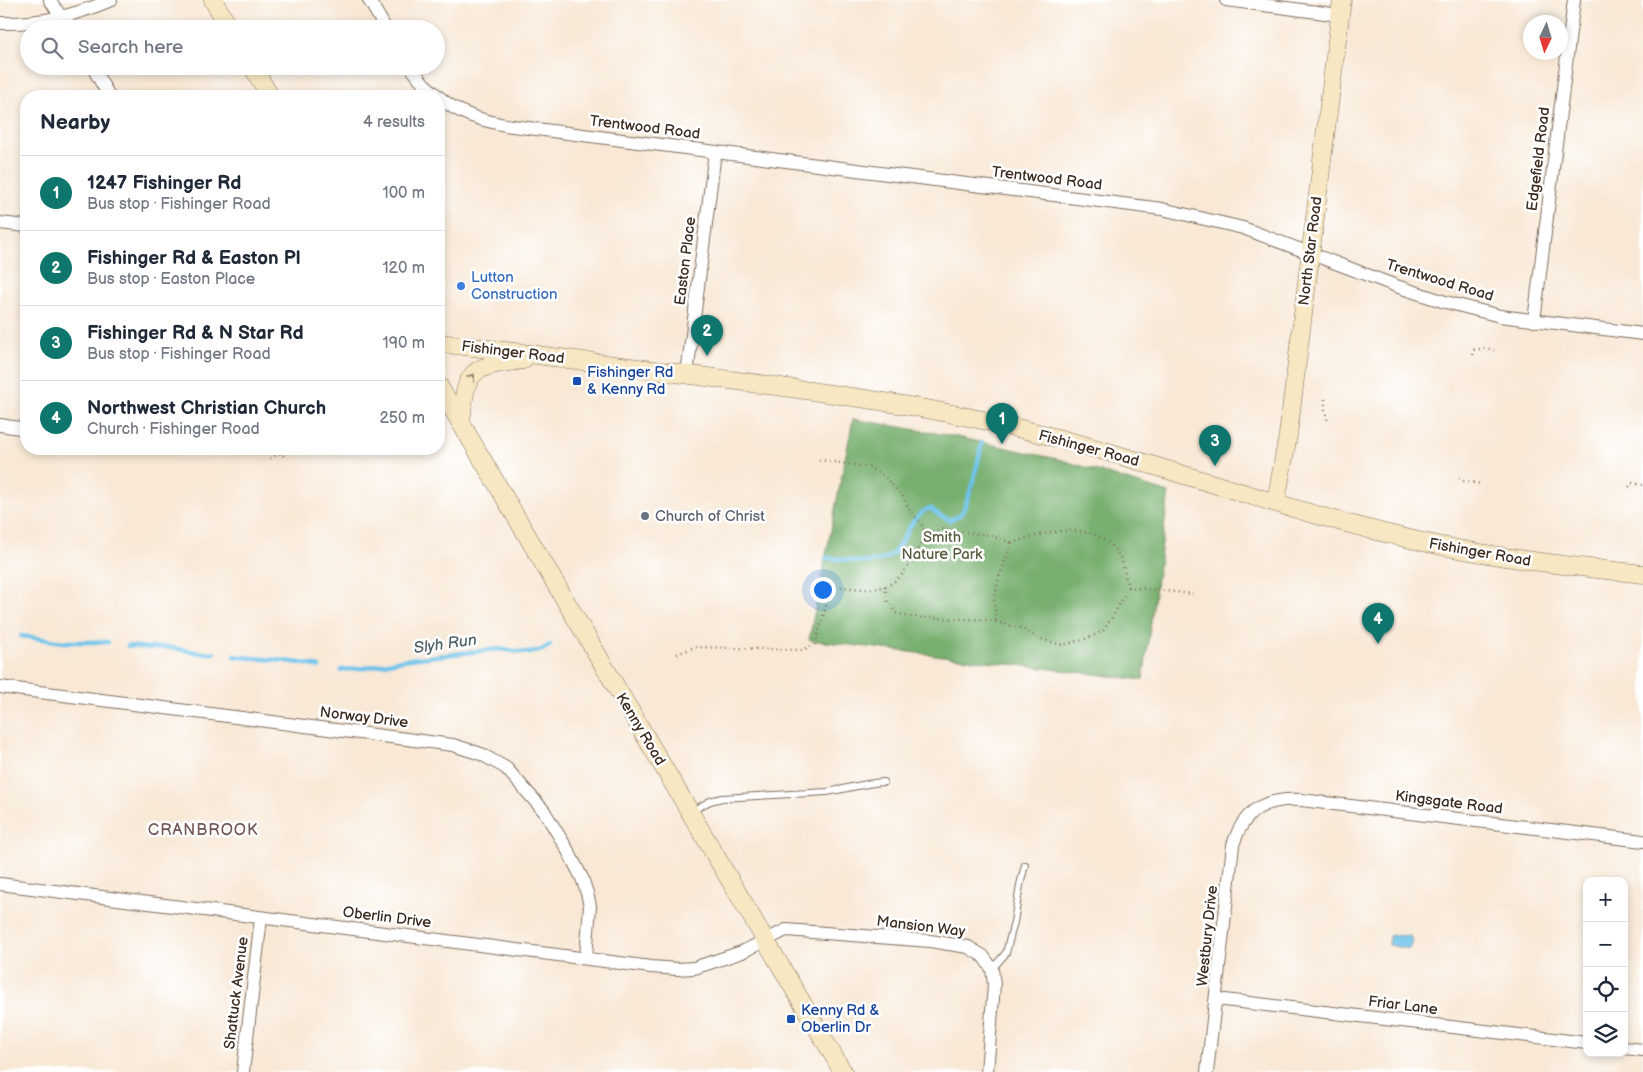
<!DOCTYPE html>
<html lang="en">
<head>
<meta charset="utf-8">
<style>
	:root { --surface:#fff; --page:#f2f2f3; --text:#1f2937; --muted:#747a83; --line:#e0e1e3; --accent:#0f766e }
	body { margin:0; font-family:"Balsamiq Sans",sans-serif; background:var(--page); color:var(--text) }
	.controls { position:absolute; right:15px; bottom:15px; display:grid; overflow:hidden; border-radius:10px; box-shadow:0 2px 8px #0003 }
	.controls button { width:45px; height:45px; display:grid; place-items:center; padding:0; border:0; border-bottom:1px solid var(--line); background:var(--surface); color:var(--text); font:25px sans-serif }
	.compass { position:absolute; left:1523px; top:15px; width:45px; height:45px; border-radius:50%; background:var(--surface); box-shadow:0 2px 8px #0003; rotate:184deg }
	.you { position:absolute; left:822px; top:589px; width:18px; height:18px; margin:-12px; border:4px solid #fff; border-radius:50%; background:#1a73e8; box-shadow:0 0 0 8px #1a73e833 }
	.badge { display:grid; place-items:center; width:32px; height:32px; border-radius:50%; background:var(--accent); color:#fff; font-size:16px; font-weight:700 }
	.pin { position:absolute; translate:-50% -41px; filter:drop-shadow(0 1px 2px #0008) }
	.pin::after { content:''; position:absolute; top:26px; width:18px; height:15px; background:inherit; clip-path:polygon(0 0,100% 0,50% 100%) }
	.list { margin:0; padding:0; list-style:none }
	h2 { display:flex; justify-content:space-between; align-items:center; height:65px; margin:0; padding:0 20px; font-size:21px }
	h2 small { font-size:16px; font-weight:400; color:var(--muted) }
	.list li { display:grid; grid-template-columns:32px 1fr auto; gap:15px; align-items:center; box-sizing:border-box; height:75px; padding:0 20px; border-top:1px solid var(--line) }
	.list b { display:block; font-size:19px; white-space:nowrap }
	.list p { margin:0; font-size:16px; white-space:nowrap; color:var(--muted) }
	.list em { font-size:16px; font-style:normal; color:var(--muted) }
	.icon { flex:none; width:28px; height:28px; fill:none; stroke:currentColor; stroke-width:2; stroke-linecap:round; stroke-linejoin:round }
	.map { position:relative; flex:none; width:1643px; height:1072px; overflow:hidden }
	.search { position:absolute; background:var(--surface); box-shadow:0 2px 8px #0003; left:20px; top:20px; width:425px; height:55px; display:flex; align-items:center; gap:12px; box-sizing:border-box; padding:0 18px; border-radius:28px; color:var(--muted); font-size:19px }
	.panel { position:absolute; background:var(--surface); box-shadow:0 2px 8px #0003; left:20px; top:90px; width:425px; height:365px; border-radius:20px }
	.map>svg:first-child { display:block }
	.forest { fill:#78b06f; stroke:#5a6d46 }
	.water { fill:#6cc2e9; stroke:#547684 }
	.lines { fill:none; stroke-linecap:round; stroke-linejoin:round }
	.stream { stroke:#6cc2e9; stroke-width:4.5 }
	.lane-casing { stroke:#7d6c5e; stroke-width:8 }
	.street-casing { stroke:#7d6c5e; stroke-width:14 }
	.secondary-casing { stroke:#7d6c5e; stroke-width:19 }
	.path { stroke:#7d6c5e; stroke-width:2.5; stroke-dasharray:1 4; stroke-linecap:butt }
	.lane { stroke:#fff; stroke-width:6 }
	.street { stroke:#fff; stroke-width:12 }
	.secondary { stroke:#f7e8c3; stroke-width:18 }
	.oneway { stroke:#998970 }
	.shop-dot { fill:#3f7fe0; stroke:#fff; stroke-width:2 }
	.transit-dot { fill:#1a4fb4; stroke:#fff; stroke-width:2 }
	.worship-dot { fill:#6b7280; stroke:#fff; stroke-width:2 }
	.labels { text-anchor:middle; stroke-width:5; stroke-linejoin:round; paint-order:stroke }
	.street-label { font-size:15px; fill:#3b2a1e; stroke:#fff }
	.shop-label { font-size:15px; fill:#366cbe; stroke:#fff; text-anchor:start }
	.transit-label { font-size:15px; fill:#164399; stroke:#fff; text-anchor:start }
	.worship-label { font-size:15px; fill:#5b616d; stroke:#fff; text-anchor:start }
	.park-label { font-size:15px; fill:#565b3c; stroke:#fff }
	.water-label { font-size:16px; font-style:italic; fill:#4c5f65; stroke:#fff }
	.neighbourhood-label { font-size:16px; letter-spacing:1px; fill:#725655; stroke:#fff }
</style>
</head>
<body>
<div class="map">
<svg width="1643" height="1072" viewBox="0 0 1643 1072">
	<rect width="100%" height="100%" fill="#fff"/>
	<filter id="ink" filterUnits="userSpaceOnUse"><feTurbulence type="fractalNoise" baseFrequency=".02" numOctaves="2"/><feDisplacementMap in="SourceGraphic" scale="10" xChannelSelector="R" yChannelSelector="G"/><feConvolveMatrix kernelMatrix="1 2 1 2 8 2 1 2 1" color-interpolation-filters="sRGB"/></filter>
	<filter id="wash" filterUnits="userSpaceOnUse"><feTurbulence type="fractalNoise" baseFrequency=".0096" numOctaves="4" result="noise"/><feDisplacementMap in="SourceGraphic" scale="20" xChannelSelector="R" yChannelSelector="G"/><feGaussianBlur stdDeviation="1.12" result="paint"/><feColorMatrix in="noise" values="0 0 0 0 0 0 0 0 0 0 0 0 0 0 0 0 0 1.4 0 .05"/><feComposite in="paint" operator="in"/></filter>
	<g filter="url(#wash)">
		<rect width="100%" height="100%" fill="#f8e8d5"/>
		<!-- forest -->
		<path class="forest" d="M853 419 953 436 1062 460 1169 493 1143 680 809 640Z"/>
		<!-- water -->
		<path class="water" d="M1390 935 1410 936 1412 941 1409 949 1389 945Z"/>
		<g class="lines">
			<!-- stream -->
			<path class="stream" d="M826 558C844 558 866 566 884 559 904 552 905 518 930 508L939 515 950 520C953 518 958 517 960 515 969 504 979 458 982 442
				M21 636 64 642H108
				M128 646 149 648 167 647 200 653H214
				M234 656C263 660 292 659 319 667
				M341 670 365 668 402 660 498 649 530 653 542 650 550 645"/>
		</g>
	</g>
	<g filter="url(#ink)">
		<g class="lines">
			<!-- lane casing -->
			<g class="lane-casing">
				<path id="lane" d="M692 811 710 801 722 798 827 792C846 789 865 783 884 782
					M992 969 1006 953 1014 922 1020 885 1025 865"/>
			</g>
			<!-- street casing -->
			<g class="street-casing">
				<path id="street" d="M50 0 69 29
					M369 0 386 29
					M1226 0 1340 15
					M0 23C40 24 74 16 111 0
					M92 66 109 96
					M410 66 424 84 438 96
					M439 97C458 114 481 120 505 125L1162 209 1243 228 1399 287 1442 301 1500 316 1643 334
					M0 223 26 226
					M1534 321 1574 0
					M687 374 715 152
					M0 425 26 429
					M0 687 453 745 481 754 506 768 544 811 567 849 582 878 587 893 590 906 586 958
					M0 884 651 967 678 969 694 968 742 952 786 930 930 941 968 947 983 956 992 969 994 985 987 1072
					M1216 999 1587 1043
					M1624 1048 1643 1050
					M243 1072 261 918
					M1207 1072 1233 845C1244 810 1264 798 1301 800L1643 841"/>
			</g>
			<!-- secondary casing -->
			<g class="secondary-casing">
				<path id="secondary" d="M213 0 230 29
					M252 66 270 96
					M439 343C541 355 643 369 745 382 835 394 925 406 1013 427 1151 459 1284 512 1423 542 1496 558 1569 566 1643 574
					M439 386 843 1072
					M461 423C466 369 469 367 523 360
					M1276 502 1288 435 1342 0"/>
			</g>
			<!-- path -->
			<path class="path" d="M1473 355 1474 350 1486 348 1494 350
				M1325 399V410L1328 422
				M270 458 281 453 285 457
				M819 460 869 467 884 476 904 498 908 508 921 523 925 533
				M1459 478 1464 481 1481 484
				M1629 487 1632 483 1643 485
				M885 586 887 600 896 613 910 617 988 620 1021 628 1038 638 1062 645 1083 640 1103 631 1115 613 1128 587C1125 577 1124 562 1118 554 1095 518 1044 532 1012 543L999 577 994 601 996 622
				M1128 587 1193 594
				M677 654 695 647 803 650 815 644 832 586C846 587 866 591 879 588 905 583 915 554 925 533L943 529 988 535 1012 543"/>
			<!-- lane -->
			<use href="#lane" class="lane"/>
			<!-- street -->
			<use href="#street" class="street"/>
			<!-- secondary -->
			<use href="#secondary" class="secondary"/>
		</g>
		<!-- one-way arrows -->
		<defs><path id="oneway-chevron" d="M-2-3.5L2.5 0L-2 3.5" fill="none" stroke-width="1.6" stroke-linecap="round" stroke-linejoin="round" transform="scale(1.25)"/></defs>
		<use class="oneway" href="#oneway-chevron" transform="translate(472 377) rotate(-53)"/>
	</g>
	<!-- markers -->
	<circle class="shop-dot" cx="461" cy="286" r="5"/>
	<g class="transit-dot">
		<rect x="572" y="376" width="10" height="10" rx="2.5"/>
		<rect x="786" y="1014" width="10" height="10" rx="2.5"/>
	</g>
	<circle class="worship-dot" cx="645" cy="516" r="5"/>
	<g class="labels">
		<!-- street labels -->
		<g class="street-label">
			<text transform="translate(645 127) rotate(7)" y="5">Trentwood Road</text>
			<text transform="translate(1538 159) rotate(-83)" y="5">Edgefield Road</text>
			<text transform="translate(1047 178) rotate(7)" y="5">Trentwood Road</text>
			<text transform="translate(1310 251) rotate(-83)" y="5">North Star Road</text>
			<text transform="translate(685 261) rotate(-83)" y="5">Easton Place</text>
			<text transform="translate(1440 280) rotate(17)" y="5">Trentwood Road</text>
			<text transform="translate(513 352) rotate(7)" y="5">Fishinger Road</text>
			<text transform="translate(1089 448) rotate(15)" y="5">Fishinger Road</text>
			<text transform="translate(1480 552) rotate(10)" y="5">Fishinger Road</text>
			<text transform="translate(364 717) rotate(7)" y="5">Norway Drive</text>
			<text transform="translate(641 729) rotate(59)" y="5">Kenny Road</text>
			<text transform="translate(1449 802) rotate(7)" y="5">Kingsgate Road</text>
			<text transform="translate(387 917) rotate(7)" y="5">Oberlin Drive</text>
			<text transform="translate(921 926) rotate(7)" y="5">Mansion Way</text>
			<text transform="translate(1207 936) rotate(-84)" y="5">Westbury Drive</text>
			<text transform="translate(236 993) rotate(-83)" y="5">Shattuck Avenue</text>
			<text transform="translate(1403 1005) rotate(7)" y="5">Friar Lane</text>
		</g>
		<!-- shop labels -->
		<g class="shop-label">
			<text x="471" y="282">Lutton<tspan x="471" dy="17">Construction</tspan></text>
		</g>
		<!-- transit labels -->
		<g class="transit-label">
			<text x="587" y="377">Fishinger Rd<tspan x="587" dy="17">&amp; Kenny Rd</tspan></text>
			<text x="801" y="1015">Kenny Rd &amp;<tspan x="801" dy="17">Oberlin Dr</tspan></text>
		</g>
		<!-- worship labels -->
		<g class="worship-label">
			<text x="655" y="521">Church of Christ</text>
		</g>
		<!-- park labels -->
		<g class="park-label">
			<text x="942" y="542">Smith<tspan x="942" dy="17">Nature Park</tspan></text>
		</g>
		<!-- water labels -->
		<g class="water-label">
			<text transform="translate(445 643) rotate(-8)" y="6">Slyh Run</text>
		</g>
		<!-- neighbourhood labels -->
		<g class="neighbourhood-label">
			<text x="203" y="835">CRANBROOK</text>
		</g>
	</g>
</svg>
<div class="controls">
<button>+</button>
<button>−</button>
<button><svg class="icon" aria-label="locate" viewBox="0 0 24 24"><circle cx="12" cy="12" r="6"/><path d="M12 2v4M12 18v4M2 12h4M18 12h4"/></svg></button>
<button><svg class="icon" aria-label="layers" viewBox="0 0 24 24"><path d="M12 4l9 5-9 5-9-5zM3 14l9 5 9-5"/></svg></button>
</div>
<svg class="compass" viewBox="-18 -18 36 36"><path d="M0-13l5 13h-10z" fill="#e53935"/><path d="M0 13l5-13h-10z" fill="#747a83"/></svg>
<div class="you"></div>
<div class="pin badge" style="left:1002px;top:444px">1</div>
<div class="pin badge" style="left:707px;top:356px">2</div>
<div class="pin badge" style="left:1215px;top:466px">3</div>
<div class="pin badge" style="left:1378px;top:644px">4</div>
<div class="search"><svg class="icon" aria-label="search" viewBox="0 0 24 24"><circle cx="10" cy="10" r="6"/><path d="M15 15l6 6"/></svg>Search here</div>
<section class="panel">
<h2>Nearby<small>4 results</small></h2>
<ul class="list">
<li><span class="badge">1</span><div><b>1247 Fishinger Rd</b><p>Bus stop · Fishinger Road</p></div><em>100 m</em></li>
<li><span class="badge">2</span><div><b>Fishinger Rd &amp; Easton Pl</b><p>Bus stop · Easton Place</p></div><em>120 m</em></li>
<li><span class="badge">3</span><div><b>Fishinger Rd &amp; N Star Rd</b><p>Bus stop · Fishinger Road</p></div><em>190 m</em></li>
<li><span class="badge">4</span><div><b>Northwest Christian Church</b><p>Church · Fishinger Road</p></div><em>250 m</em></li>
</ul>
</section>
</div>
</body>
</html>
